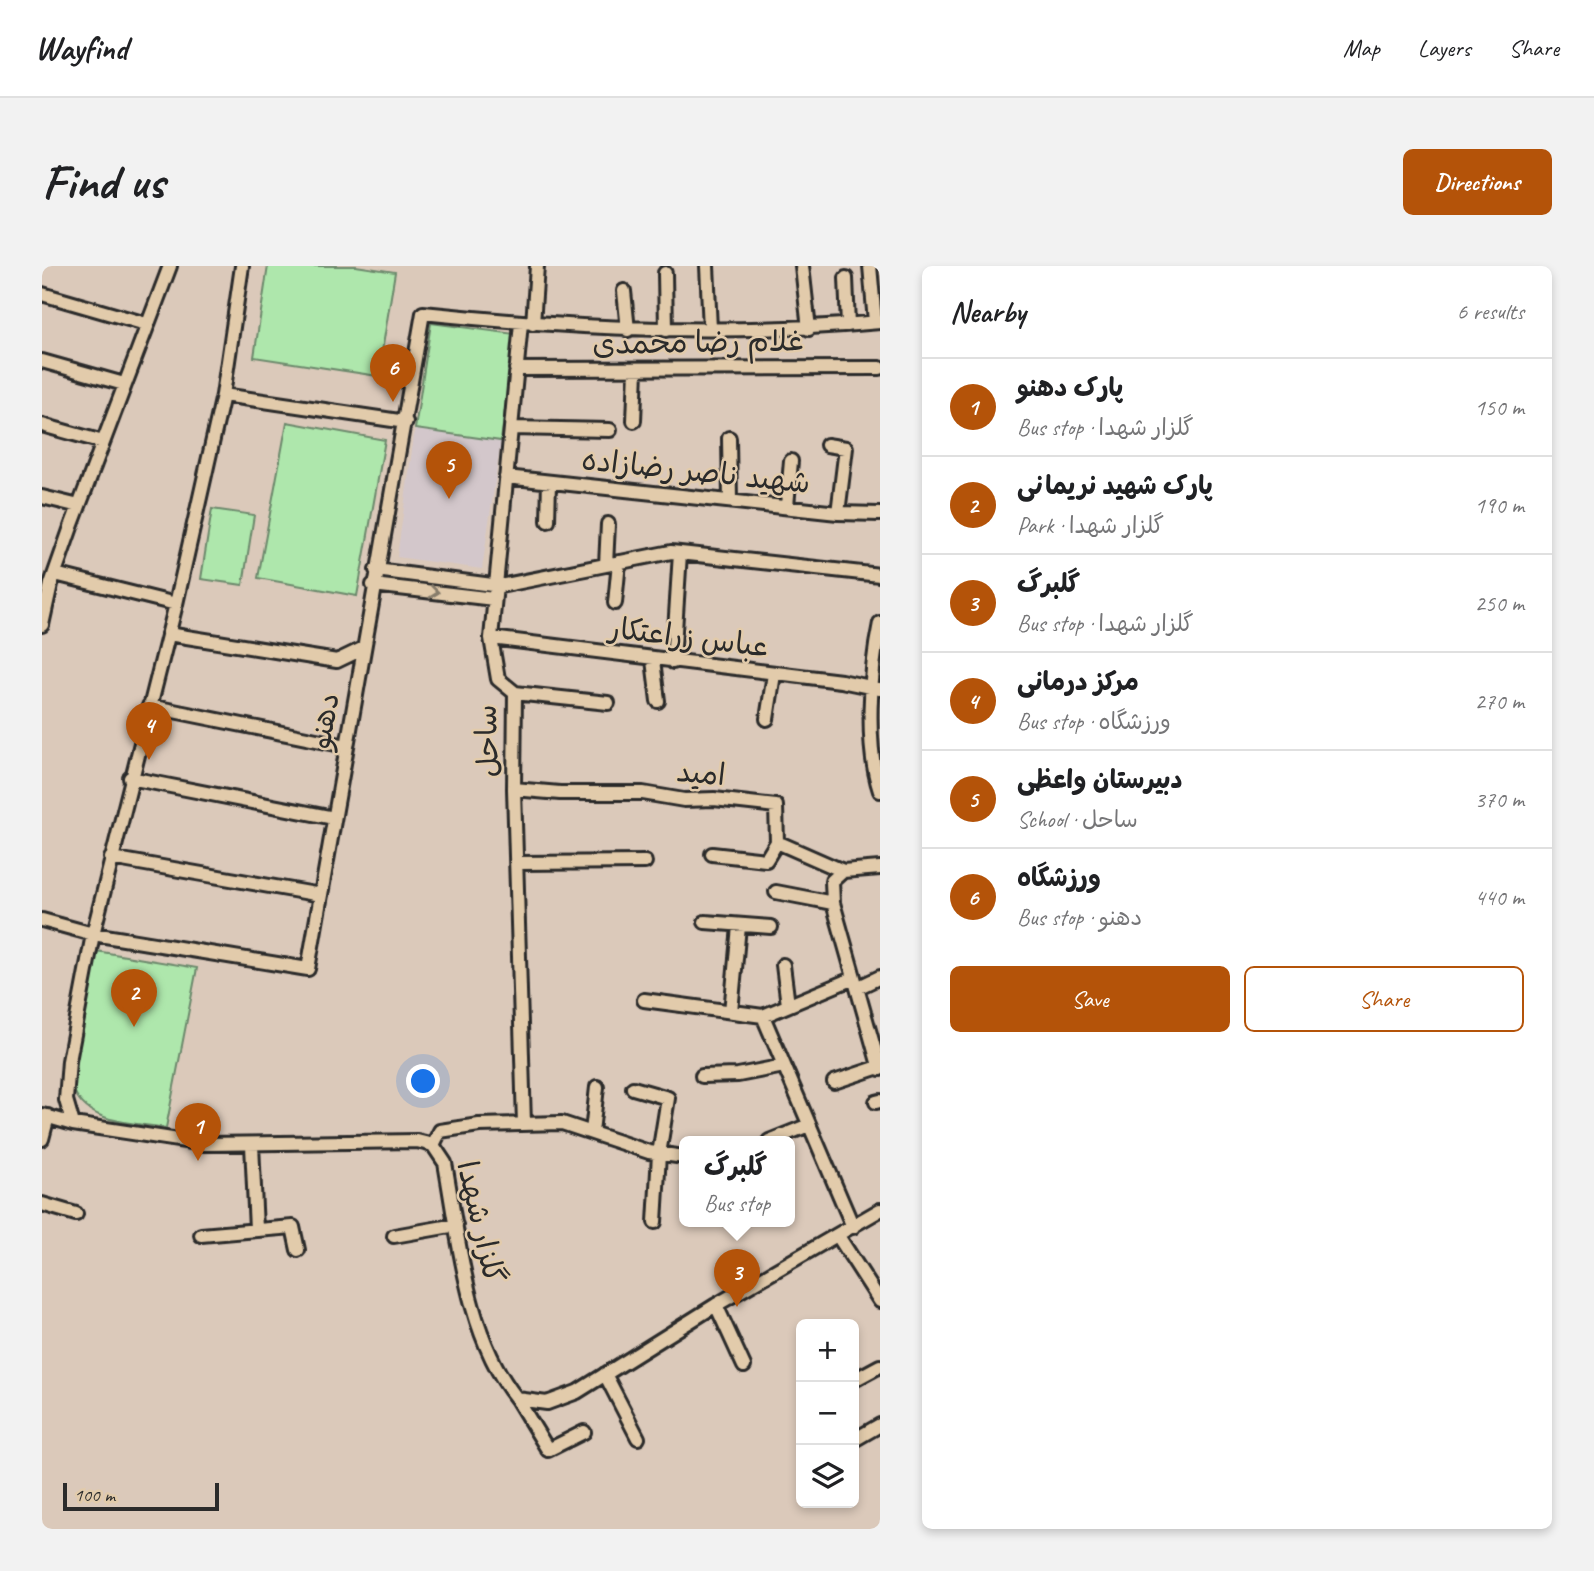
<!DOCTYPE html>
<html lang="en">
<head>
<meta charset="utf-8">
<style>
	:root { --surface:#fff; --page:#f2f2f2; --text:#202124; --muted:#757577; --line:#e0e0e0; --accent:#b45309 }
	body { margin:0; font-family:Caveat,"Playpen Sans Arabic",sans-serif; background:var(--page); color:var(--text) }
	.controls { position:absolute; right:21px; bottom:21px; display:grid; overflow:hidden; border-radius:10px; box-shadow:0 4px 10px #0003 }
	.controls button { width:63px; height:63px; display:grid; place-items:center; padding:0; border:0; border-bottom:2px solid var(--line); background:var(--surface); color:var(--text); font:35px sans-serif }
	.scale { position:absolute; left:21px; bottom:18px; width:156px; box-sizing:border-box; padding-left:7px; border:4px solid #2b2b2b; border-top:0; font-size:19px; line-height:24px; white-space:nowrap; color:#2b2b2b; -webkit-text-stroke:5px #e2cbab; paint-order:stroke }
	.you { position:absolute; left:382px; top:816px; width:24px; height:24px; margin:-18px; border:5px solid #fff; border-radius:50%; background:#1a73e8; box-shadow:0 0 0 10px #1a73e833 }
	.badge { display:grid; place-items:center; width:46px; height:46px; border-radius:50%; background:var(--accent); color:#fff; font-size:23px; font-weight:700 }
	.pin { position:absolute; translate:-50% -58px; filter:drop-shadow(0 2px 4px #0008) }
	.pin::after { content:''; position:absolute; top:37px; width:24px; height:21px; background:inherit; clip-path:polygon(0 0,100% 0,50% 100%) }
	.popup { position:absolute; left:637px; top:870px; width:116px; height:91px; box-sizing:border-box; display:grid; place-content:center; border-radius:10px; background:var(--surface); filter:drop-shadow(0 2px 5px #0005); font-size:23px; white-space:nowrap; color:var(--muted) }
	.popup b { font-size:26px; color:var(--text) }
	.popup::after { content:''; position:absolute; left:50%; top:100%; margin-left:-14px; border:14px solid transparent; border-top-color:var(--surface) }
	.list { margin:0; padding:0; list-style:none }
	h2 { display:flex; justify-content:space-between; align-items:center; height:91px; margin:0; padding:0 28px; font-size:30px }
	h2 small { font-size:23px; font-weight:400; color:var(--muted) }
	.list li { display:grid; grid-template-columns:46px 1fr auto; gap:21px; align-items:center; box-sizing:border-box; height:98px; padding:0 28px; border-top:2px solid var(--line) }
	.list b { display:block; font-size:26px; white-space:nowrap }
	.list p { margin:0; font-size:23px; white-space:nowrap; color:var(--muted) }
	.list em { font-size:23px; font-style:normal; color:var(--muted) }
	.actions { display:flex; gap:14px; padding:21px 28px }
	.actions a { flex:1; padding:16px 0; border:2px solid var(--accent); border-radius:10px; text-align:center; font-size:24px; color:var(--accent) }
	.actions .main { background:var(--accent); color:#fff }
	.icon { flex:none; width:38px; height:38px; fill:none; stroke:currentColor; stroke-width:2; stroke-linecap:round; stroke-linejoin:round }
	.map { position:relative; flex:none; width:838px; height:1263px; overflow:hidden; border-radius:10px }
	header { display:flex; align-items:center; gap:42px; box-sizing:border-box; height:98px; padding:0 35px; background:var(--surface); border-bottom:2px solid var(--line) }
	header strong { font-size:33px }
	nav { display:flex; gap:38px; margin-inline-start:auto; font-size:24px }
	.intro { display:flex; align-items:center; justify-content:space-between; box-sizing:border-box; height:168px; padding:0 42px }
	h1 { margin:0; font-size:49px }
	.button { padding:18px 32px; border-radius:10px; background:var(--accent); color:#fff; font-size:24px; font-weight:700 }
	main { display:flex; gap:42px; padding:0 42px }
	aside { flex:1; background:var(--surface); border-radius:10px; box-shadow:0 4px 10px #0003 }
	.map>svg:first-child { display:block }
	.built { fill:#d3c7cb }
	.green { fill:#aee7ac; stroke:#6c896c; stroke-width:2 }
	.lines { fill:none; stroke-linecap:round; stroke-linejoin:round }
	.minor-casing { stroke:#2b2b2b; stroke-width:18 }
	.minor { stroke:#e2cbab; stroke-width:12 }
	.oneway { stroke:#867b6b }
	.labels { text-anchor:middle; stroke-width:5; stroke-linejoin:round; paint-order:stroke }
	.street-label { font-size:30px; fill:#2b2b2b; stroke:#e2cbab }
</style>
</head>
<body>
<header>
<strong>Wayfind</strong>
<nav><a>Map</a><a>Layers</a><a>Share</a></nav>
</header>
<div class="intro"><h1>Find us</h1><a class="button">Directions</a></div>
<main>
<div class="map">
<svg width="838" height="1263" viewBox="0 0 838 1263">
	<rect width="100%" height="100%" fill="#dbc9ba"/>
	<filter id="ink" filterUnits="userSpaceOnUse"><feTurbulence type="fractalNoise" baseFrequency=".0143" numOctaves="2"/><feDisplacementMap in="SourceGraphic" scale="14" xChannelSelector="R" yChannelSelector="G"/><feConvolveMatrix kernelMatrix="1 2 1 2 8 2 1 2 1" color-interpolation-filters="sRGB"/></filter>
	<g filter="url(#ink)">
		<!-- built -->
		<path class="built" d="M373 163 459 175 440 303 355 291Z"/>
		<!-- green -->
		<path class="green" d="M226 0H314L353 6 336 110 212 91Z
			M389 57 473 68 459 175 373 163Z
			M245 156 343 174 315 330 216 312Z
			M170 243 212 249 201 319 159 313Z
			M54 685 155 702 124 862C90 856 42 859 30 819Z"/>
		<g class="lines">
			<!-- minor casing -->
			<g class="minor-casing">
				<path id="minor" d="M200 0 181 129 134 338 51 668 27 795 24 834 31 858 163 878 375 875 391 879 403 897C417 975 425 1071 475 1133L505 1137 535 1126 674 1039 838 944
					M665 0 668 63
					M760 0 767 63
					M828 0 833 56
					M623 7 624 64
					M804 12 806 59
					M582 25 586 64
					M0 28 104 58
					M479 57 449 372 456 413 473 427 472 523 482 858
					M491 58 495 0
					M0 95 82 118
					M474 103 838 102
					M181 129 364 156
					M592 155 594 104
					M0 159 61 176
					M469 162 568 164
					M687 172 688 235
					M785 179 804 182 796 247
					M464 211 796 247 838 248
					M0 231 37 240
					M745 240 749 195
					M506 255 507 216
					M564 299 566 258
					M334 304 458 320 629 286 838 309
					M13 308 134 338
					M331 319 452 333
					M573 337 577 296
					M838 357C828 404 823 480 838 525
					M0 359 9 318 29 261 128 0
					M126 368 295 395 320 383
					M449 372 799 415 838 423
					M611 394 616 435
					M631 396 638 287
					M473 427 566 437
					M107 440 304 480
					M725 453 732 408
					M88 512 292 552
					M472 523 518 527H601L642 534 672 533 734 540 735 576 801 605
					M670 588 724 594 735 576
					M69 592 279 629
					M475 597 603 596
					M838 602 801 605 790 615 791 637 838 803
					M734 626 791 637
					M0 654 51 668 266 703 381 47C533 63 685 70 838 56
					M663 656 729 661
					M741 699 746 739
					M815 722 838 711
					M602 734 721 750 812 712
					M689 746 697 660
					M721 750 811 961
					M660 810 696 809 742 800
					M792 816 837 801
					M591 822 626 832 617 888 613 956
					M834 836 838 835
					M0 849 31 858
					M550 866 555 821
					M0 873 6 850
					M727 875 767 859
					M210 879 214 963
					M391 879 398 865 437 859 520 857 607 886 642 891
					M0 938 34 948
					M159 969 251 961 256 984
					M352 970 414 959
					M796 970 838 1035
					M674 1039 702 1100
					M563 1108 596 1172
					M812 1114 838 1100
					M475 1133 506 1184 542 1166
					M812 1174 838 1159"/>
			</g>
			<!-- minor -->
			<use href="#minor" class="minor"/>
		</g>
		<!-- one-way arrows -->
		<defs><path id="oneway-chevron" d="M-2-3.5L2.5 0L-2 3.5" fill="none" stroke-width="1.6" stroke-linecap="round" stroke-linejoin="round" transform="scale(1.75)"/></defs>
		<use class="oneway" href="#oneway-chevron" transform="translate(392 326) rotate(7)"/>
	</g>
	<g class="labels">
		<!-- street labels -->
		<g class="street-label">
			<text transform="translate(656 76) rotate(-1)" y="10">غلام رضا محمدی</text>
			<text transform="translate(654 205) rotate(6)" y="10">شهید ناصر رضازاده</text>
			<text transform="translate(647 371) rotate(7)" y="10">عباس زراعتکار</text>
			<text transform="translate(282 455) rotate(-80)" y="10">دهنو</text>
			<text transform="translate(445 475) rotate(-92)" y="10">ساحل</text>
			<text transform="translate(659 507) rotate(5)" y="10">امید</text>
			<text transform="translate(439 956) rotate(77)" y="10">گلزار شهدا</text>
		</g>
	</g>
</svg>
<div class="controls">
<button>+</button>
<button>−</button>
<button><svg class="icon" aria-label="layers" viewBox="0 0 24 24"><path d="M12 4l9 5-9 5-9-5zM3 14l9 5 9-5"/></svg></button>
</div>
<div class="scale">100 m</div>
<div class="you"></div>
<div class="pin badge" style="left:156px;top:895px">1</div>
<div class="pin badge" style="left:92px;top:761px">2</div>
<div class="pin badge" style="left:695px;top:1041px">3</div>
<div class="popup"><b>گلبرگ</b>Bus stop</div>
<div class="pin badge" style="left:107px;top:494px">4</div>
<div class="pin badge" style="left:407px;top:233px">5</div>
<div class="pin badge" style="left:351px;top:136px">6</div>
</div>
<aside>
<h2>Nearby<small>6 results</small></h2>
<ul class="list">
<li><span class="badge">1</span><div><b>پارک دهنو</b><p>Bus stop · گلزار شهدا</p></div><em>150 m</em></li>
<li><span class="badge">2</span><div><b>پارک شهید نریمانی</b><p>Park · گلزار شهدا</p></div><em>190 m</em></li>
<li><span class="badge">3</span><div><b>گلبرگ</b><p>Bus stop · گلزار شهدا</p></div><em>250 m</em></li>
<li><span class="badge">4</span><div><b>مرکز درمانی</b><p>Bus stop · ورزشگاه</p></div><em>270 m</em></li>
<li><span class="badge">5</span><div><b>دبیرستان واعظی</b><p>School · ساحل</p></div><em>370 m</em></li>
<li><span class="badge">6</span><div><b>ورزشگاه</b><p>Bus stop · دهنو</p></div><em>440 m</em></li>
</ul>
<div class="actions"><a class="main">Save</a><a>Share</a></div>
</aside>
</main>
</body>
</html>
